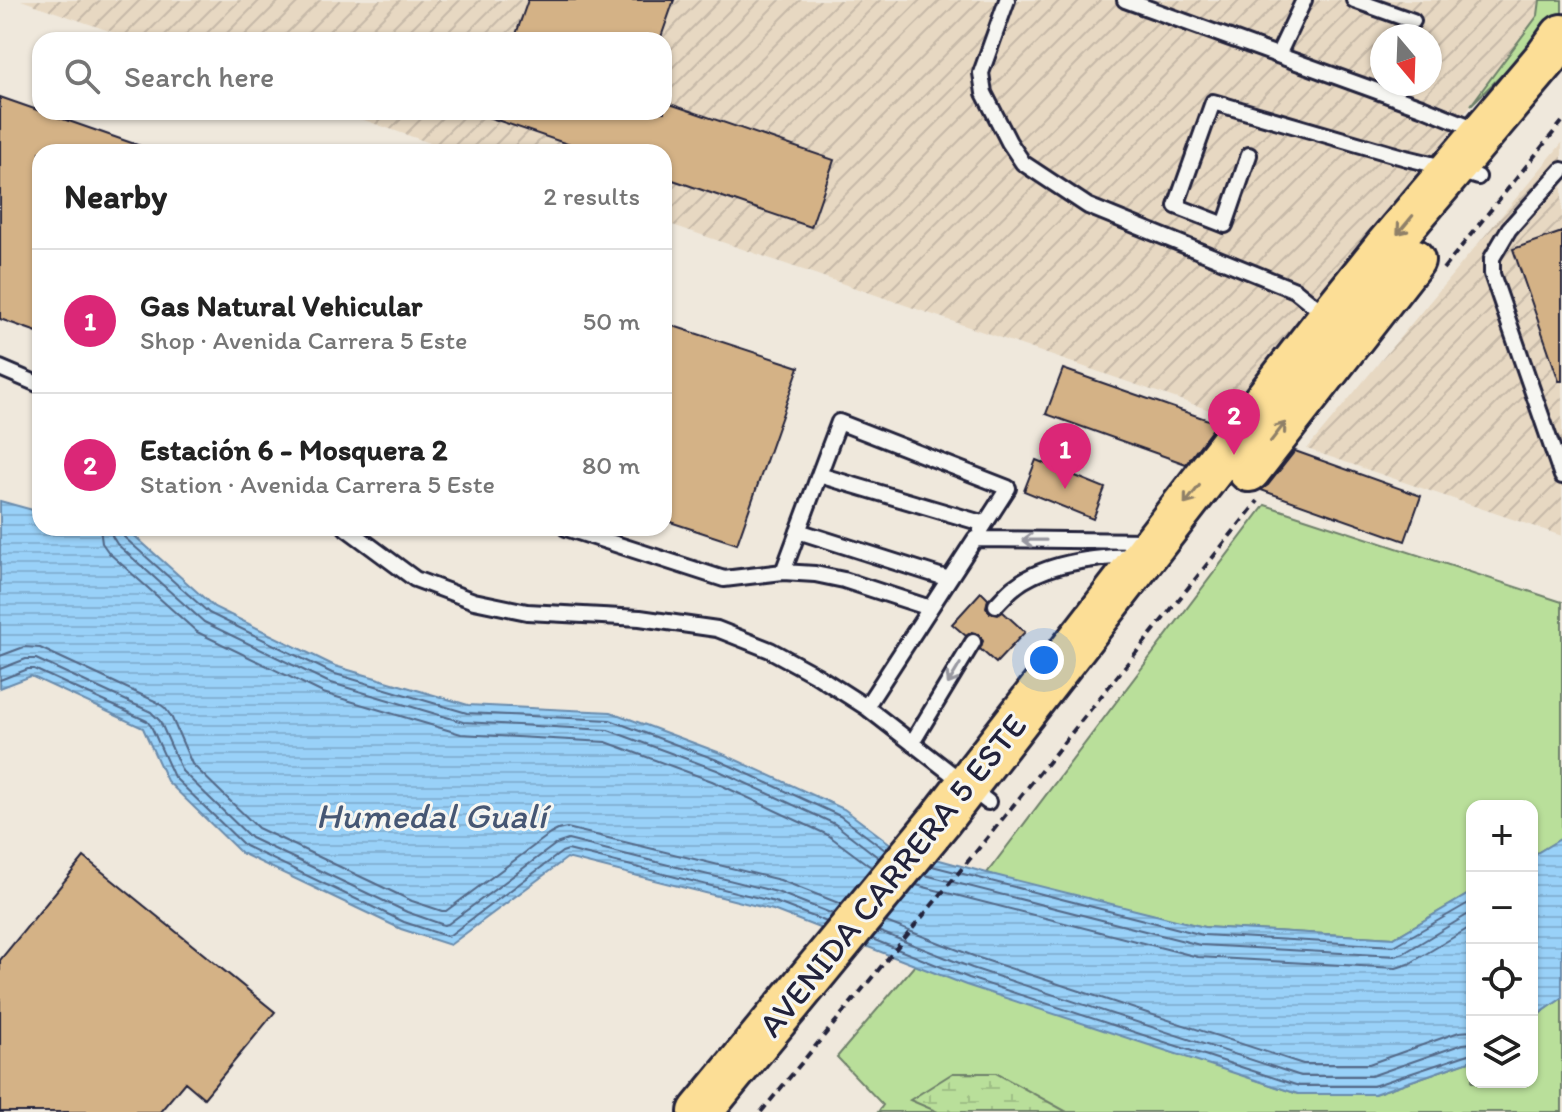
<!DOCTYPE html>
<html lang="en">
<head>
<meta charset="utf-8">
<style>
	:root { --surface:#fff; --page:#f6f6f6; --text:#222; --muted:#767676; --line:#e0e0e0; --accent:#db2777 }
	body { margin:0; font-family:Itim,sans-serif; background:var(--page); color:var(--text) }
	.controls { position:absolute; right:24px; bottom:24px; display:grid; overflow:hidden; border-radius:16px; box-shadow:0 2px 6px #0004 }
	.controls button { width:72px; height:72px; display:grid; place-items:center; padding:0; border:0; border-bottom:2px solid var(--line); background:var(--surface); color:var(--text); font:40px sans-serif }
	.compass { position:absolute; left:1370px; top:24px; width:72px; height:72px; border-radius:50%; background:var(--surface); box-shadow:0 2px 6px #0004; rotate:161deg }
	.you { position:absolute; left:1044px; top:660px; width:28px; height:28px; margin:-20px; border:6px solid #fff; border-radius:50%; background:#1a73e8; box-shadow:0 0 0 12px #1a73e833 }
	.badge { display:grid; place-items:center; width:52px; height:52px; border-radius:50%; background:var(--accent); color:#fff; font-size:26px; font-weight:700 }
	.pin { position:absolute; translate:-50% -66px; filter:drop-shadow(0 2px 4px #0008) }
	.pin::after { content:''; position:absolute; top:42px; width:28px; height:24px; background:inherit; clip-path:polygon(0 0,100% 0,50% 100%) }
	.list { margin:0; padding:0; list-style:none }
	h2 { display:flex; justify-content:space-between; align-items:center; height:104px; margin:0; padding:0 32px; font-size:34px }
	h2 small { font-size:26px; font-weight:400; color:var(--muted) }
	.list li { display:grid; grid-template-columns:52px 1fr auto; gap:24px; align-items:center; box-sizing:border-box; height:144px; padding:0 32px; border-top:2px solid var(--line) }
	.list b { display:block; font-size:30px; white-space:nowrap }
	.list p { margin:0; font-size:26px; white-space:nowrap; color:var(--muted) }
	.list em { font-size:26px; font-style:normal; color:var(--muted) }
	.icon { flex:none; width:44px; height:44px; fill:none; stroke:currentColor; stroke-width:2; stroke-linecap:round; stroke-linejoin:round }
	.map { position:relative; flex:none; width:1562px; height:1112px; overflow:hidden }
	.search { position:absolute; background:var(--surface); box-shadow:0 2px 6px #0004; left:32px; top:32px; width:640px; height:88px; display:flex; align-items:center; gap:20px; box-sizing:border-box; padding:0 28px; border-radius:24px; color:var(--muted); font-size:30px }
	.panel { position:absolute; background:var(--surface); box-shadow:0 2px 6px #0004; left:32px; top:144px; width:640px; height:392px; border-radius:24px }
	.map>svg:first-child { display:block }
	.industrial { fill:url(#industrial-furrows); fill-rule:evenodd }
	.grass { fill:#b9df9a; stroke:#6e806a; stroke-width:2 }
	.wetland { fill:url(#wetland-marsh); stroke:#6e806a; stroke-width:2 }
	.water { fill:url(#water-rules); stroke:#698bac; stroke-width:2 }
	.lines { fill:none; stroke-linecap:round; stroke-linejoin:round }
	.shore { stroke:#526887; stroke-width:2 }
	.building { fill:#d4b286; stroke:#22223b; stroke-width:2 }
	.lane-casing { stroke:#22223b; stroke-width:20 }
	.primary-casing { stroke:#22223b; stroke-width:48 }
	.path { stroke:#22223b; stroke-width:4; stroke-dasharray:8 6; stroke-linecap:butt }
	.lane { stroke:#f6f6f2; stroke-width:14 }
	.primary { stroke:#fcde96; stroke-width:42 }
	.oneway { stroke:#8f8068 }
	.oneway2 { stroke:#9797a0 }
	.labels { text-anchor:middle; stroke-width:6; stroke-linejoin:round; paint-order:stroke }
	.street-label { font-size:34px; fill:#22223b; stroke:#f6f6f2 }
	.water-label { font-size:36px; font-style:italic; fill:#465774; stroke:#f6f6f2 }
</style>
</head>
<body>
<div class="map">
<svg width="1562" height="1112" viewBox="0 0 1562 1112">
	<defs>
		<pattern id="industrial-furrows" width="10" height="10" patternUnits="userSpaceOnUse" patternTransform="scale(2)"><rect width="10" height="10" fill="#e7d8c2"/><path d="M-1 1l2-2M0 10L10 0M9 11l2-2" fill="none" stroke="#c6b9a8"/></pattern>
		<pattern id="wetland-marsh" width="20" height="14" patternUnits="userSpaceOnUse" patternTransform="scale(2)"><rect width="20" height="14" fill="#b9df9a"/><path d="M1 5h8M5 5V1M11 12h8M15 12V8" fill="none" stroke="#9fbf86"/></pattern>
		<pattern id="water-rules" width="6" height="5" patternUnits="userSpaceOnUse" patternTransform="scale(2)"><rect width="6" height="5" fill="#99d1f8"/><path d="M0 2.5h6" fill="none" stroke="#84b3d6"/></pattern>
	</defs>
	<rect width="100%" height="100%" fill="#efe8dc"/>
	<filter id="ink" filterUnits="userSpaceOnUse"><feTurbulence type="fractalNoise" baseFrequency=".0125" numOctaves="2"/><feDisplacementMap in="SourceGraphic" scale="16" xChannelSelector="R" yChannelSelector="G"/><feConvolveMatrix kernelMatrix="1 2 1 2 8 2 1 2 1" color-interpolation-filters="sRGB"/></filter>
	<g filter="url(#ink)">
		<!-- industrial -->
		<path class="industrial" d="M21 0H1540L1538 15 1413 183 1224 415 664 222V152H456L341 112H664V40H135ZM1382 36H1430V84H1382Z
			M1562 143V536L1307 449Z"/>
		<!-- grass -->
		<path class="grass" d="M1540 0H1562V15L1559 19 1471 105 1538 15Z
			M1265 505 1562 602V838L1532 856V806H1472V892L1394 938 1204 927 1023 884 987 873Z
			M915 965 1298 1094H1374L1472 1060V1082H1532V1019L1562 998V1112H878L883 1105 837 1057Z"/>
		<!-- wetland -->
		<path class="wetland" d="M953 1073H996L1067 1112H938L910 1100Z"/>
		<!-- water -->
		<path class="water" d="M0 501 40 512V528H120L128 530 214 607 335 666 468 705 611 712 723 754 844 809 896 848 987 873 1204 927 1394 938 1472 892V1060L1374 1094H1298L966 985 773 910 567 858 450 945 401 929 241 853 167 781 143 728 31 676 0 688Z
			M1562 838V998L1532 1019V856Z"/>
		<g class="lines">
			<!-- shore -->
			<path class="shore" d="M100 528 102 543 109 553 197 632 323 693 461 734 606 742 712 781 828 835 871 867
				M112 528V536L117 544 204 622 328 682 463 722 608 730 717 770 835 824 879 858
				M122 528 124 537 209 613 332 673 467 713 610 720 720 761 840 816 885 850
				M0 656 24 647 40 648 157 702 165 708 171 716 192 764 258 828 412 901 442 911H446L550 834 558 830 567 828 780 880 841 904
				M0 669 26 659H36L151 712 160 721 182 771 251 838 407 912 444 925 448 924 556 844 568 840 777 892 833 914
				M0 680 28 669H34L147 721 151 726 174 777 245 846 404 922 446 936 450 935 562 852 568 850 775 902 827 922
				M932 866 1203 935 1394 946 1472 901
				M925 875 1200 945 1395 956 1404 953 1472 912
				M916 885 1198 957 1396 968 1409 964 1472 926
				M886 922 976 957 1303 1064H1369L1459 1032 1472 1031
				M878 931 972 968 1301 1076H1371L1463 1044 1472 1043
				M872 939 969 978 1299 1086H1373L1472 1053"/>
		</g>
		<!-- building -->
		<path class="building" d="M528 0H674L660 40H514Z
			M0 97 149 149V152H40V333L0 319Z
			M664 102 834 160 811 227 664 177V152H591L482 115 483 112H664Z
			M1562 232V381H1559L1513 249Z
			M664 323 799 367 737 544 664 520Z
			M1063 369 1217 423 1186 464 1046 414Z
			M1295 451 1421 496 1405 541 1261 490 1268 485Z
			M1036 460 1105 488 1093 519 1024 491Z
			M981 592 988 599 986 607 990 613 998 615 1003 612 1025 632 996 663 980 649 983 641 979 634 972 632 966 636 952 624Z
			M84 857 275 1012 204 1098 185 1082 160 1112H0V960Z"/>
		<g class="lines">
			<!-- lane casing -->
			<g class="lane-casing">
				<path id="lane" d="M1007 0 981 73 984 93 1009 142 1023 163 1088 206 1295 290 1326 315
					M1125 0 1424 108 1481 131
					M1354 0 1413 21
					M1278 55 1304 0
					M1249 155 1225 225 1176 206 1213 102 1406 158 1452 169 1478 177
					M1562 170 1509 229 1492 258V274L1562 476
					M0 368 40 385
					M819 475 839 422 1008 488 981 530
					M346 528 415 579 474 601 527 612 640 618 717 629 770 650 816 675 866 707 988 802
					M566 528 724 579 783 572
					M798 531 949 579
					M996 605C1001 600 1007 593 1013 588 1043 563 1097 557 1134 556
					M930 608 844 580 815 574 783 572 819 475 985 524
					M866 707 975 539 1146 541
					M912 743 973 642"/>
			</g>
			<!-- primary casing -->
			<g class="primary-casing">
				<path id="primary" d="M1249 470 1413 260
					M700 1112 940 820 1329 318 1386 247 1547 57 1562 36"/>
			</g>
			<!-- path -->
			<path class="path" d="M1443 269 1562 122
				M761 1112 979 848 1258 501"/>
			<!-- lane -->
			<use href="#lane" class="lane"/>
			<!-- primary -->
			<use href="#primary" class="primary"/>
		</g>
		<!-- one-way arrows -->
		<defs><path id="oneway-shaft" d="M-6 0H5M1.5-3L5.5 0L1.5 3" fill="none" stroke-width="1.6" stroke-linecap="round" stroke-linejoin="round" transform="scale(2)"/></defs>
		<g class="oneway">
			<use href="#oneway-shaft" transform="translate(1405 225) rotate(130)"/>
			<use href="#oneway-shaft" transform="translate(1278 432) rotate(-52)"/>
			<use href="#oneway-shaft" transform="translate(1192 495) rotate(128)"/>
		</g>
		<g class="oneway2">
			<use href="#oneway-shaft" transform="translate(1034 540) rotate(-179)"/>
			<use href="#oneway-shaft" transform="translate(954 674) rotate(121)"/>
		</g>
	</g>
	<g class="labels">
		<!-- street labels -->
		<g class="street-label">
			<text transform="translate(892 875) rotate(-51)" y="12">AVENIDA CARRERA 5 ESTE</text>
		</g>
		<!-- water labels -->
		<g class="water-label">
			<text x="431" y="828">Humedal Gualí</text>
		</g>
	</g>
</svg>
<div class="controls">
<button>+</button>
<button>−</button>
<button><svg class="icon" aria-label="locate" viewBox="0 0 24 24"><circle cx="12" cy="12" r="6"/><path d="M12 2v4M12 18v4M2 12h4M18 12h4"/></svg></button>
<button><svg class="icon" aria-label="layers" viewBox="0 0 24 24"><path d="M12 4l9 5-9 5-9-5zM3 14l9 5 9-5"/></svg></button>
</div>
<svg class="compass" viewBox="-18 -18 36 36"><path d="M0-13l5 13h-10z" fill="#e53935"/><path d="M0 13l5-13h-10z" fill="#767676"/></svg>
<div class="you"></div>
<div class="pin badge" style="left:1065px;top:489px">1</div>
<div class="pin badge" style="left:1234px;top:455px">2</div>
<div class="search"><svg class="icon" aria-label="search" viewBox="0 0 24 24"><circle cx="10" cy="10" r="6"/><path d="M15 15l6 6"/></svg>Search here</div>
<section class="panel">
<h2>Nearby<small>2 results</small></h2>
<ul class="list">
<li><span class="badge">1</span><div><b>Gas Natural Vehicular</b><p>Shop · Avenida Carrera 5 Este</p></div><em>50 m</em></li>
<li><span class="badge">2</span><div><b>Estación 6 - Mosquera 2</b><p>Station · Avenida Carrera 5 Este</p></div><em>80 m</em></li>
</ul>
</section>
</div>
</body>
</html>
